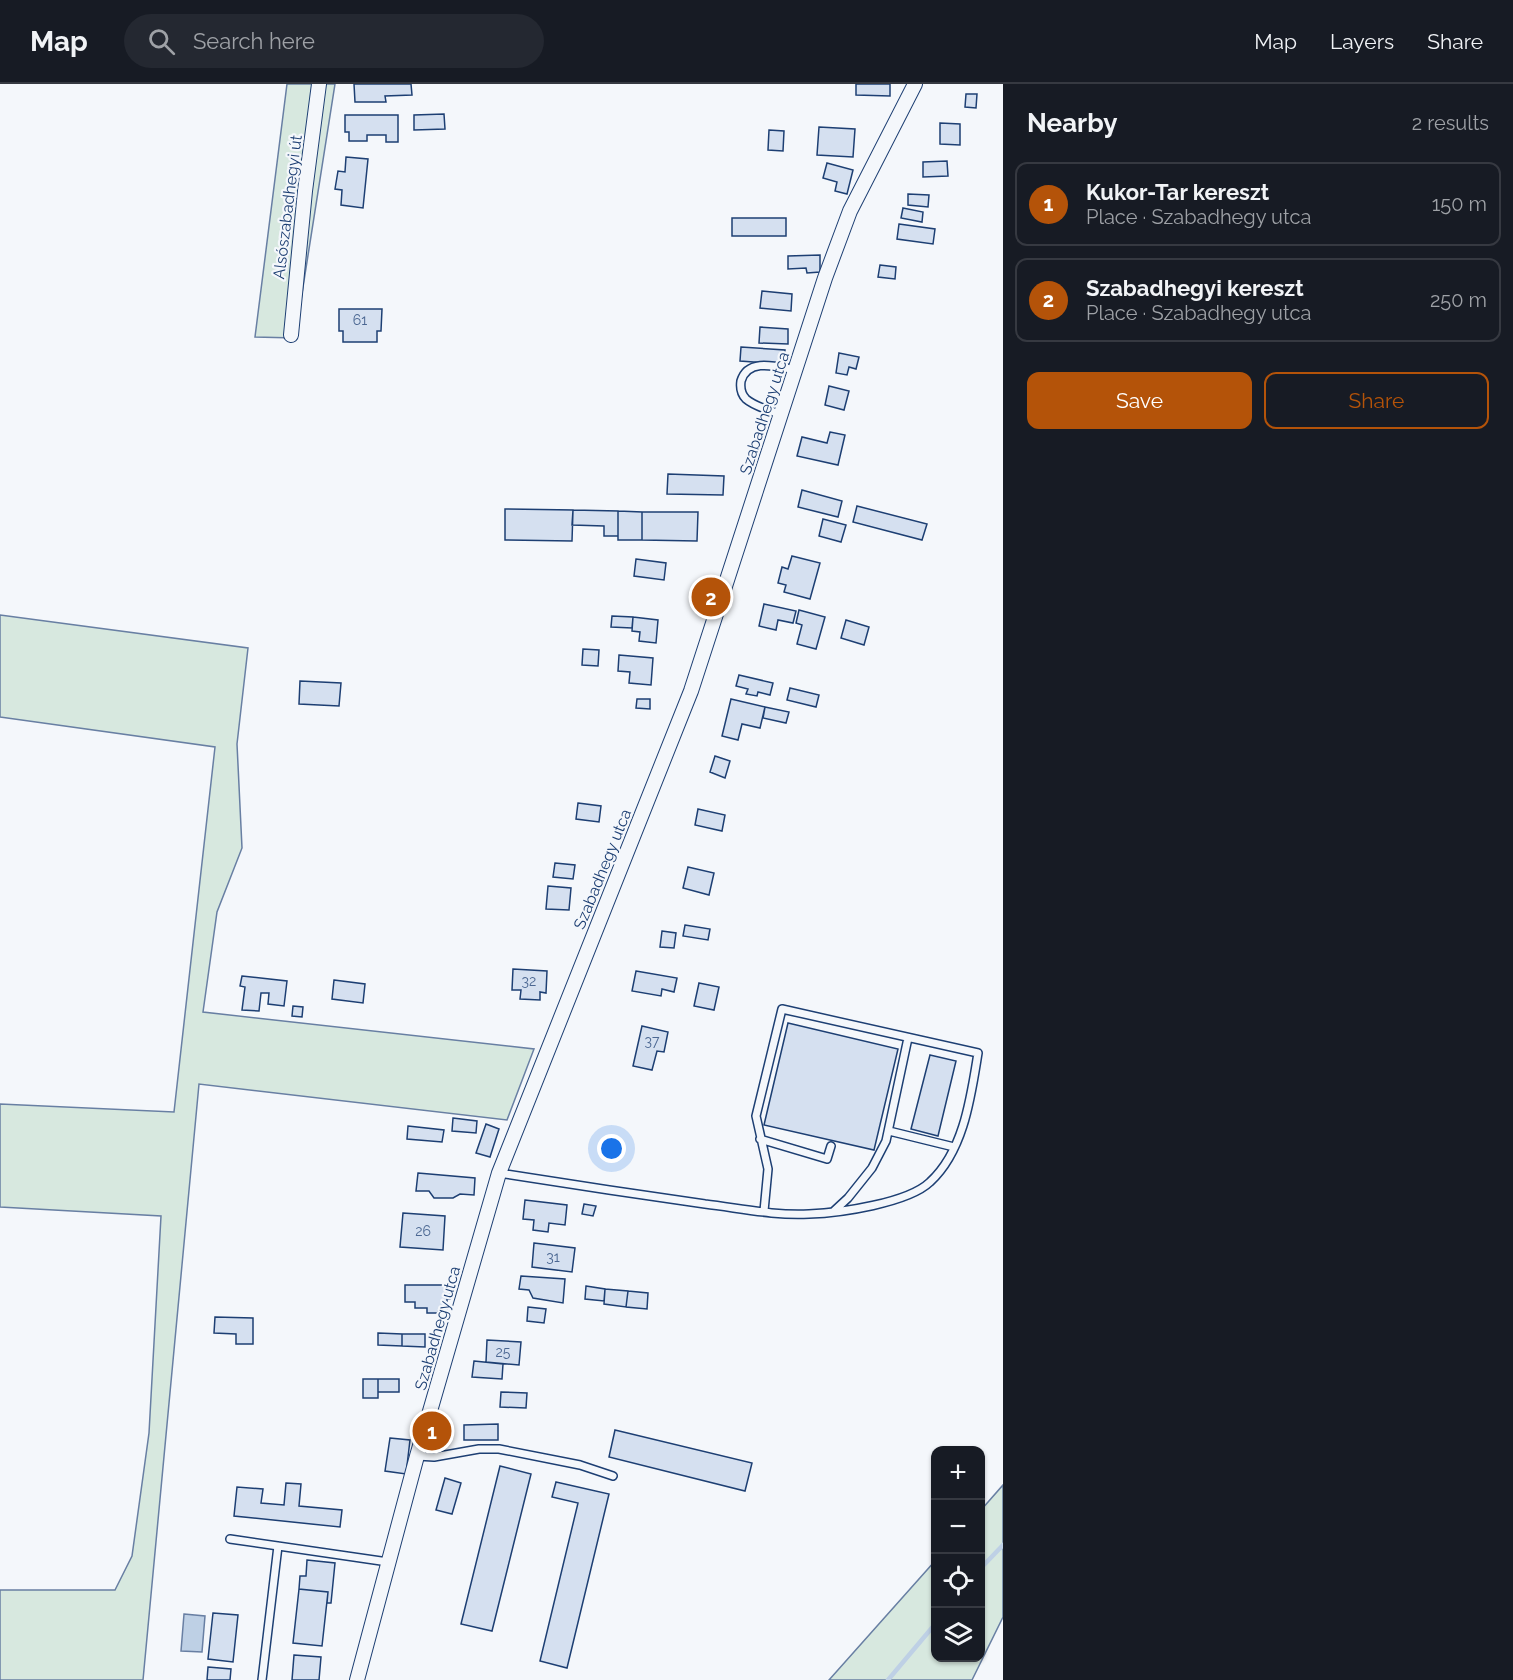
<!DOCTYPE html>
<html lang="en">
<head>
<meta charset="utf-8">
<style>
	:root { --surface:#171b24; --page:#242831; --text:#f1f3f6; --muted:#9ea1a6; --line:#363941; --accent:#b45309 }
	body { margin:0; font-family:Raleway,sans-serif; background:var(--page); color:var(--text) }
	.controls { position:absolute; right:18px; bottom:18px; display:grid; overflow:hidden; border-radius:12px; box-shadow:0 2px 4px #0004 }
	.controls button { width:54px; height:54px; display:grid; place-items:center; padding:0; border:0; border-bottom:2px solid var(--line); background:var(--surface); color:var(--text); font:30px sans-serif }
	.you { position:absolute; left:612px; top:1065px; width:21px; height:21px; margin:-15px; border:4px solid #fff; border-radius:50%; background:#1a73e8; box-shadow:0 0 0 9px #1a73e833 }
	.badge { display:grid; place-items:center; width:39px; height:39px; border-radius:50%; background:var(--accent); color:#fff; font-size:20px; font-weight:700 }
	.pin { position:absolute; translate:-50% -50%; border:3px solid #fff; box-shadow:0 2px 6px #0006 }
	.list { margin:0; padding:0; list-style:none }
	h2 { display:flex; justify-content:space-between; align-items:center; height:78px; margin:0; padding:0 24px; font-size:26px }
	h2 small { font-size:20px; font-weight:400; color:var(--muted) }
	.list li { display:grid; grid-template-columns:39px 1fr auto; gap:18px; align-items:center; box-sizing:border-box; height:84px; margin:0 12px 12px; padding:0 12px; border:2px solid var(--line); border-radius:12px }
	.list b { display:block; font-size:22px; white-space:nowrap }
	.list p { margin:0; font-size:20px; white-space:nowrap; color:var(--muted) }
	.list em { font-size:20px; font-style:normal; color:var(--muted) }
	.actions { display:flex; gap:12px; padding:18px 24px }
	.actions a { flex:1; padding:14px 0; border:2px solid var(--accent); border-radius:12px; text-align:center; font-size:21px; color:var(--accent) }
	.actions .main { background:var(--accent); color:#fff }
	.icon { flex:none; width:33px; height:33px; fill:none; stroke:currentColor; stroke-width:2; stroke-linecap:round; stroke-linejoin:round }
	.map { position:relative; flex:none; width:1003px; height:1596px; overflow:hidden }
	header { display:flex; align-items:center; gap:36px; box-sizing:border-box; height:84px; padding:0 30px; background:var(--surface); border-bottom:2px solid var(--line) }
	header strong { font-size:28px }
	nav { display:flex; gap:33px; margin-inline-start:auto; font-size:21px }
	.search { width:420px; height:54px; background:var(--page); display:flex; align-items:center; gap:15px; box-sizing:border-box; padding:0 21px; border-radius:33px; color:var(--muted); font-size:22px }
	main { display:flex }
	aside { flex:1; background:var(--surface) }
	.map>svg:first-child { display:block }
	.green { fill:#d7e8df; stroke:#687fa3; stroke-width:1.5 }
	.water { fill:#bed0e5; stroke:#687fa3; stroke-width:1.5 }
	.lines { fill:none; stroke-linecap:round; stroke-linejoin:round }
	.stream { stroke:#bed0e5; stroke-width:4.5 }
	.building { fill:#d5e0f0; stroke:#1d3f73; stroke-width:1.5 }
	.lane-casing { stroke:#1d3f73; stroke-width:10 }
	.street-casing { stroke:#1d3f73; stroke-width:16 }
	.lane { stroke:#f4f7fb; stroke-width:7 }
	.street { stroke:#f4f7fb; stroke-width:14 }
	.labels { text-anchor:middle; stroke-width:4.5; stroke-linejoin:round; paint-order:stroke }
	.number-label { font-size:14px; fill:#4b6792 }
	.street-label { font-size:16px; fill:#1d3f73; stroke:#f4f7fb }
</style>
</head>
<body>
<header>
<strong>Map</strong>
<div class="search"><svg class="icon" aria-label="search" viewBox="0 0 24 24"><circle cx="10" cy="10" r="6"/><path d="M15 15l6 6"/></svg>Search here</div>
<nav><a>Map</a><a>Layers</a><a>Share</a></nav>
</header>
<main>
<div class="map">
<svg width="1003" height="1596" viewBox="0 0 1003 1596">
	<rect width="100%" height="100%" fill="#f4f7fb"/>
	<!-- green -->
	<path class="green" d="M287 0H335L295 254 255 253Z
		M0 531 248 564 237 660 242 764 217 828 203 928 534 965 507 1036 199 1000 143 1596H0V1506H115L132 1472 149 1349 161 1132 0 1123V1020L174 1028 215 663 0 633Z
		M1003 1401V1533L972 1596H829L935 1477 936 1574H980L981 1426Z"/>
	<!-- water -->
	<path class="water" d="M184 1530 205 1532 202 1568 181 1567Z"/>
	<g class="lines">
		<!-- stream -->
		<path class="stream" d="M980 1485 1003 1461
			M888 1596 936 1539"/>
	</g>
	<!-- building -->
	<path class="building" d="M354 0H411L412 11 385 12 386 18H355Z
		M856 0H890V12L856 11Z
		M966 10H977L976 24 965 23Z
		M444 30 445 45 414 46V31Z
		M345 31H398V58H386V51H367V57H349V48H345Z
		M940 39 960 40V61L940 60Z
		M819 43 855 45 853 73 817 71Z
		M769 46 784 47 783 67 768 66Z
		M346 73 368 75 363 124 341 121 342 106 335 105 338 87 345 88Z
		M947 77 948 92 923 93V78Z
		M827 79 853 86 847 110 835 107 837 98 823 94Z
		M908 110 929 111 928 123 908 121Z
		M903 124 923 128 922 138 901 134Z
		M732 134H786V152H732Z
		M899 140 935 145 933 160 897 155Z
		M820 171V188L807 189 806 184 788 185V172Z
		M880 181 896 183 895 195 878 193Z
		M762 207 792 210 791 227 760 224Z
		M339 225H382L381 247H377V258H343V247H339Z
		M760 243 788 245V260L759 259Z
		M741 263 785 266 784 280 740 277Z
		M839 269 859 273 856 285 849 283 847 291 836 289Z
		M829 302 849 307 844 326 825 321Z
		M830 348 845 351 838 381 797 372 802 353 827 359Z
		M668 390 724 392 723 411 667 410Z
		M802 406 842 417 838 433 798 423Z
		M857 422 927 440 922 456 853 438Z
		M505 425 573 426 572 457 505 456Z
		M573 426 618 427V452H604V442L572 441Z
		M618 427 642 428V456H618Z
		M642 428H698L697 457 642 456Z
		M823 435 846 441 841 458 819 452Z
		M792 472 820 479 810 515 784 508 786 501 778 499 782 483 788 485Z
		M636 475 666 479 664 496 634 492Z
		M764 520 796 527 793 539 778 536 776 546 759 542Z
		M799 526 825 533 816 565 797 560 802 541 796 539Z
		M612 532 633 533 632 544 611 543Z
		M633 533 658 536 656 559 639 557 640 548 632 547Z
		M846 536 869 543 864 561 841 554Z
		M583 565 599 566 598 582 582 581Z
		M619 571 653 574 651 601 629 599 630 588 618 587Z
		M739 591 773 599 770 611 758 608 757 612 746 610 748 605 736 602Z
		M300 597 341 599 339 622 299 620Z
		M790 604 819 611 816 623 787 616Z
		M637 615H650V625L636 624Z
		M731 615 765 623 760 644 742 640 738 656 722 652Z
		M765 623 789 628 786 639 763 634Z
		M715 672 730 677 725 694 710 688Z
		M578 719 601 722 599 738 576 735Z
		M698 725 725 731 722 747 695 741Z
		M555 779 575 781 573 795 553 793Z
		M688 783 714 789 709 811 683 804Z
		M548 802 571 804 569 826 546 825Z
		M685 841 710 845 708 856 683 852Z
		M662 847 676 849 674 864 660 863Z
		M513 885 547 887 546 909 540 908V916L520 915 521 906H512Z
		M636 887 677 894 674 908 662 905 661 912 632 907Z
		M242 892 287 897 284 922 268 920 269 909H261L259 927 242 926 245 903 240 902Z
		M334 896 365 900 363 919 332 915Z
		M699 899 719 903 714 926 694 922Z
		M293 922 303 923 302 933 292 932Z
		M788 939 898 965 874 1066 764 1041Z
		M642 942 668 948 664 968 657 967 652 986 633 982Z
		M930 971 956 977 938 1052 911 1045Z
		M453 1034 477 1037 476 1049 452 1047Z
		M486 1040 499 1045 490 1073 476 1069Z
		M408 1042 444 1046 442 1058 407 1055Z
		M418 1089 475 1094 474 1111 460 1110 453 1114H434L429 1107H416Z
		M525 1116 567 1121 565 1141 549 1139 548 1148 533 1146 534 1136 523 1135Z
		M584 1120 596 1122 593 1132 582 1130Z
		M403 1129 445 1132 443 1166 400 1163Z
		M534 1159 575 1164 572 1188 532 1183Z
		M521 1192 565 1195 563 1219 533 1214 529 1206 519 1205Z
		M405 1201H451L450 1215H447V1225H439L438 1229H427V1224H415V1218H405Z
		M586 1202 605 1205 604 1217 585 1215Z
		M605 1205 628 1207 626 1223 604 1220Z
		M628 1207 648 1209 647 1225 626 1223Z
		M528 1223 546 1225 544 1239 527 1237Z
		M215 1233 253 1234V1260H236V1250L214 1249Z
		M378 1249 402 1250V1262L378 1261Z
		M402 1250H425V1263L402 1262Z
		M487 1256 521 1258 519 1281 486 1278Z
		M474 1277 503 1280 502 1295 472 1293Z
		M363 1295H378V1314H363Z
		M378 1295H399V1308H378Z
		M501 1308 527 1309 526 1324 500 1323Z
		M498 1340V1356H464V1341Z
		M615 1346 752 1379 745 1407 609 1373Z
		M390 1354 410 1356 406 1390 385 1387Z
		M500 1382 531 1390 492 1547 461 1540Z
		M445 1394 461 1399 452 1430 436 1426Z
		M556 1398 609 1410 567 1584 540 1577 578 1419 552 1413Z
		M286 1399 301 1400 299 1422 342 1426 340 1443 234 1432 237 1403 263 1405 261 1419 284 1421Z
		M307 1476 335 1479 331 1519H327L328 1508 299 1505 300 1492H306Z
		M299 1505 328 1508 322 1562 293 1559Z
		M213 1529 238 1531 233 1578 208 1575Z
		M294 1571 321 1573 319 1596H292Z
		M208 1583 231 1585 230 1596H207Z"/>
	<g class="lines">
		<!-- lane casing -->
		<g class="lane-casing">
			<path id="lane" d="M781 331C770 326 755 323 746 315 741 310 740 304 741 297 748 273 778 283 796 286
				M889 1047 954 1063
				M760 1055 827 1075 831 1062
				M499 1089C568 1100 636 1110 705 1120 739 1124 775 1132 809 1130 840 1129 908 1119 930 1098 964 1067 971 1012 978 969L782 925 756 1032 768 1085 764 1127
				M834 1127 848 1114 872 1084 886 1057 908 954
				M417 1372 434 1373 479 1365H499L580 1381 613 1392
				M230 1455 388 1478
				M262 1596 278 1462"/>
		</g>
		<!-- street casing -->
		<g class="street-casing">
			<path id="street" d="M291 251 305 107 319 0
				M357 1596 417 1372 499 1089 691 607 825 194 850 127 915 0"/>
		</g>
		<!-- lane -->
		<use href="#lane" class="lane"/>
		<!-- street -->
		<use href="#street" class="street"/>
	</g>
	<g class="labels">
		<!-- number labels -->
		<g class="number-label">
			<text x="360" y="241">61</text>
			<text x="529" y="902">32</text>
			<text x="652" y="962">37</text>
			<text x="423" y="1152">26</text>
			<text x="553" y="1178">31</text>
			<text x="503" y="1273">25</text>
		</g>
		<!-- street labels -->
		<g class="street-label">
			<text transform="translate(287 123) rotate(-83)" y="6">Alsószabadhegyi út</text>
			<text transform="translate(764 329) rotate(-72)" y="6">Szabadhegy utca</text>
			<text transform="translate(602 785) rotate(-68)" y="6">Szabadhegy utca</text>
			<text transform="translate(437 1244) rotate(-74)" y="6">Szabadhegy utca</text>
		</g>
	</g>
</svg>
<div class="controls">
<button>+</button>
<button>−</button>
<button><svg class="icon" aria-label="locate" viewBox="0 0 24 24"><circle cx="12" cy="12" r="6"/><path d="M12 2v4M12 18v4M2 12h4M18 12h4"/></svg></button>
<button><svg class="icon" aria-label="layers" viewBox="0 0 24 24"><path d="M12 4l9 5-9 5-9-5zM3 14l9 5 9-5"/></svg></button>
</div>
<div class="you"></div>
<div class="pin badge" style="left:432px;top:1347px">1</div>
<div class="pin badge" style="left:711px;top:513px">2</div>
</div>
<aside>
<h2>Nearby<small>2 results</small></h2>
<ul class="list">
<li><span class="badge">1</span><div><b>Kukor-Tar kereszt</b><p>Place · Szabadhegy utca</p></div><em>150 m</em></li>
<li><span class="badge">2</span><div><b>Szabadhegyi kereszt</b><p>Place · Szabadhegy utca</p></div><em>250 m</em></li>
</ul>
<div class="actions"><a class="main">Save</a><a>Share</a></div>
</aside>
</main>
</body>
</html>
